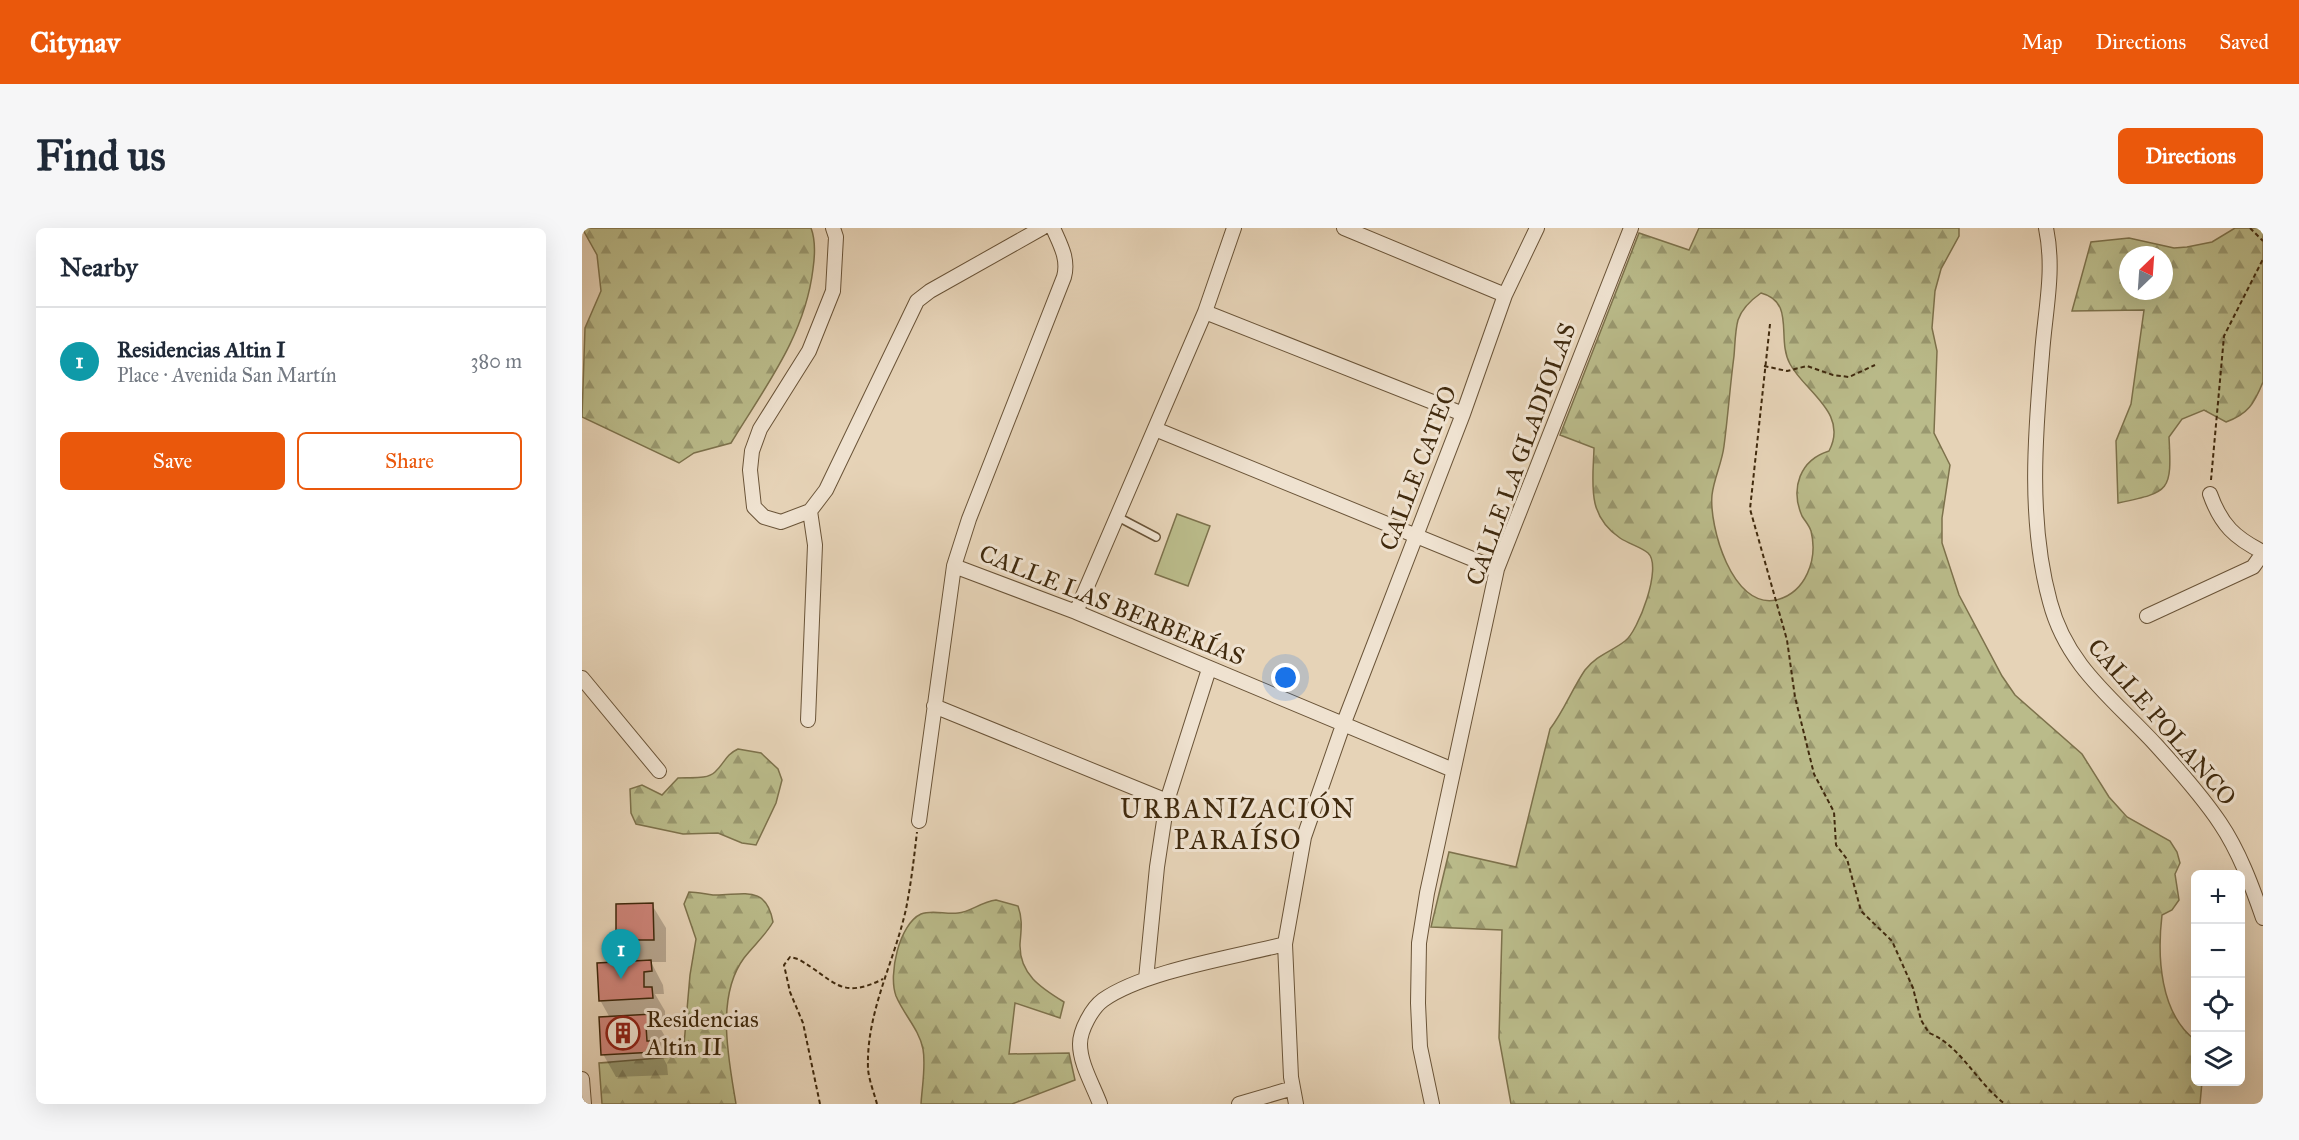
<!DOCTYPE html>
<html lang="en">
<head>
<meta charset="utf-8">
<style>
	:root { --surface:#fff; --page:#f6f6f7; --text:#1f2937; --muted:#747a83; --line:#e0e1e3; --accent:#ea580c }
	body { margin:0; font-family:"IM FELL Great Primer",serif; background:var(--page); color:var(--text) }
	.controls { position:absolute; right:18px; bottom:18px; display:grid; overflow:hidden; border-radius:9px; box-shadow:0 6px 24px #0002 }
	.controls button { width:54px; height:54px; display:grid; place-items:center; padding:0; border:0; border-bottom:2px solid var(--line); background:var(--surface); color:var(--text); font:30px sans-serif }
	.compass { position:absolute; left:1537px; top:18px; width:54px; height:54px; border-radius:50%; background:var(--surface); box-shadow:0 6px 24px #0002; rotate:25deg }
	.you { position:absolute; left:704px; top:450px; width:21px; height:21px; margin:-15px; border:4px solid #fff; border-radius:50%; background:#1a73e8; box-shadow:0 0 0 9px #1a73e833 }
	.badge { display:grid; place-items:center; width:39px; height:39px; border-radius:50%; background:var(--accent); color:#fff; font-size:20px; font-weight:700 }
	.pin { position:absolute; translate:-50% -50px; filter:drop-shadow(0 2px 3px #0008) }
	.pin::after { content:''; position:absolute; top:32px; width:21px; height:18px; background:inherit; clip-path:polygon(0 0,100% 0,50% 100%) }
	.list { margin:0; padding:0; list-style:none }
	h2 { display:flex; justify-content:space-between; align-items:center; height:78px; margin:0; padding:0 24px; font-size:26px }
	h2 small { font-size:20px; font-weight:400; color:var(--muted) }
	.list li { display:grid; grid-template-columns:39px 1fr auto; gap:18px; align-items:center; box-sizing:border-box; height:108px; padding:0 24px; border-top:2px solid var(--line) }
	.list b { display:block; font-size:22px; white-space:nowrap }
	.list p { margin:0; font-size:20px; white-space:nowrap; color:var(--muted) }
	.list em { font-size:20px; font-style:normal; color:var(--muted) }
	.actions { display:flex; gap:12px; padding:18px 24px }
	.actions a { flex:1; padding:14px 0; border:2px solid var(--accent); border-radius:9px; text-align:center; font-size:21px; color:var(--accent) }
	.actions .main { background:var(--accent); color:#fff }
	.icon { flex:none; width:33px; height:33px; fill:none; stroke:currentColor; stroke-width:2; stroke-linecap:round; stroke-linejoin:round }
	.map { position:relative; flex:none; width:1681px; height:876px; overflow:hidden; border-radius:9px }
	header { display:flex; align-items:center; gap:36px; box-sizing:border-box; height:84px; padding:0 30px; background:var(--accent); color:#fff }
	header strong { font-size:28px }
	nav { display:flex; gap:33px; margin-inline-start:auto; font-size:21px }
	.intro { display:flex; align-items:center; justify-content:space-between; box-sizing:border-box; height:144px; padding:0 36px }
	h1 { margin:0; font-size:42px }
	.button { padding:15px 27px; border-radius:9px; background:var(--accent); color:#fff; font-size:21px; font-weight:700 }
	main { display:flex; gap:36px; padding:0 36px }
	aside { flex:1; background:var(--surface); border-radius:9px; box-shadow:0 6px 24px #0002 }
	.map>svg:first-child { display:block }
	.forest { fill:url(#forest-firs); stroke:#7d724c; stroke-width:1.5; fill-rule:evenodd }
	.pitch { fill:#babb8a; stroke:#7d724c; stroke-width:1.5 }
	.shadow { fill:#0003 }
	.building { fill:#ce857a; stroke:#402a0e; stroke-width:1.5 }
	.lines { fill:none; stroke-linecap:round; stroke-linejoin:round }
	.lane-casing { stroke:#6a5438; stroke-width:10 }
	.street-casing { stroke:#6a5438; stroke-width:16 }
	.path { stroke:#402a0e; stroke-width:2; stroke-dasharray:4.5 3; stroke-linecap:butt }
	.lane { stroke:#efe2d0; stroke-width:7 }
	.street { stroke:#efe2d0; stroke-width:14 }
	.labels { text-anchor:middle; stroke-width:6; stroke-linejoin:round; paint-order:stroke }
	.street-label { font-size:24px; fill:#402a0e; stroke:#efe2d0 }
	.poi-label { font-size:24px; fill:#402a0e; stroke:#efe2d0; text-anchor:start }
	.quarter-label { font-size:27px; letter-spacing:1.5px; fill:#402a0e; stroke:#efe2d0 }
</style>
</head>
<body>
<header>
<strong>Citynav</strong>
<nav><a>Map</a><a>Directions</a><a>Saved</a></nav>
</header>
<div class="intro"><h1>Find us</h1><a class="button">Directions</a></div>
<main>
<aside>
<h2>Nearby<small></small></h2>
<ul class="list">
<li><span class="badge" style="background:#0f9aa8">1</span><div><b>Residencias Altin I</b><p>Place · Avenida San Martín</p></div><em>380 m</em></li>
</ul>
<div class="actions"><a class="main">Save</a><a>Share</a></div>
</aside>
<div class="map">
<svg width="1681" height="876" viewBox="0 0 1681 876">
	<defs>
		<pattern id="forest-firs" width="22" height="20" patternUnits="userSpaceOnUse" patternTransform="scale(1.5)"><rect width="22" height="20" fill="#babb8a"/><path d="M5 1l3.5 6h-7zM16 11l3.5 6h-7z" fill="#99986f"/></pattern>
	</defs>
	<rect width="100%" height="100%" fill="#e6d3b7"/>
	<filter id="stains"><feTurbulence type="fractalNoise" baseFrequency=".00333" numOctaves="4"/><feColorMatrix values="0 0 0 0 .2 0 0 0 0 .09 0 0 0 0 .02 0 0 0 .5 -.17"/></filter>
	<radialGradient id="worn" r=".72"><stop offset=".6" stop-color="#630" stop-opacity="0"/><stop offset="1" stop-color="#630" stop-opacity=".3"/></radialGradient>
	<!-- forest -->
	<path class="forest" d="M0 0H229C234 13 233 27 231 41 223 108 183 159 149 215L112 225 97 235 0 189 3 100 19 63 15 27Z
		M1117 0H1377V8L1359 41 1353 63 1350 100 1355 123 1352 205 1368 237 1360 290V315L1377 367 1420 448 1433 467 1500 526 1527 569 1545 589 1588 613 1595 624 1598 635 1593 646 1597 672 1590 682 1580 687C1575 729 1578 785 1613 812L1614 854H1620L1618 876H929L917 810 920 702 849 699 867 624 934 639 968 501C982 483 990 461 1003 442 1016 426 1029 424 1043 413 1056 404 1081 338 1066 325 1059 319 1047 316 1038 310 1004 287 1011 255 1012 220L978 207 1057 5 1107 22ZM1179 65C1214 74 1194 111 1208 136 1223 164 1267 185 1247 223 1218 232 1208 260 1220 288 1223 293 1227 297 1229 303 1236 331 1224 365 1194 372 1150 381 1127 298 1130 267 1132 250 1140 235 1142 218 1146 188 1148 158 1152 128 1153 117 1153 103 1156 92 1160 80 1169 72 1179 65Z
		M1653 0H1681V154C1672 176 1666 186 1644 194L1622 182 1600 191 1587 209C1590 264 1588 264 1536 275L1534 213 1549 176 1562 82 1490 83 1509 14 1547 10 1592 20 1605 19 1630 14ZM1546 27H1582V63H1546Z
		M156 521 179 525 196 541 200 552 194 575 174 617 160 615 136 605 101 606 54 596 49 585 48 561 60 557 80 567 96 550C108 549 125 552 133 544 143 535 143 527 156 521Z
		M107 664C115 664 123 666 131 667 159 668 184 655 191 694 183 708 172 717 162 730 133 769 147 833 154 876H20L17 835 101 828 108 747 114 711 102 676Z
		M414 672 436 678C441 692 439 702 438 716 437 746 459 760 482 774L478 790 433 775 427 826 487 825 493 852 430 876H339C340 859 344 838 341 821 337 801 322 787 314 768 306 747 317 696 339 686 351 681 364 687 376 685 388 684 399 674 414 672Z"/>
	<!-- pitch -->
	<path class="pitch" d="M595 286 628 298 606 358 573 346Z"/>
	<!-- shadow -->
	<path class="shadow" d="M70 677 84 700V734H69L81 757 82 766H73L83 783V793H74L84 810V820H76L85 837 86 847 34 849 21 826 28 790 18 772 49 735 36 711Z"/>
	<!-- building -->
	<path class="building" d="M71 675 72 712H34V676Z
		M69 732 70 743 62 744V759H70L71 770 17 773 15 735Z
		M71 786 72 797 64 798 65 813H73V824L19 827 17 789Z"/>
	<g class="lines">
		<!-- lane casing -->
		<g class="lane-casing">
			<path id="lane" d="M534 288 574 309"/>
		</g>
		<!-- street casing -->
		<g class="street-casing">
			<path id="street" d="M251 0 254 9 251 63 227 123 178 201 170 223 168 242 172 279 182 289 199 294 228 283 244 262 335 73 348 63 460 0
				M762 0 923 67
				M1464 0C1473 43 1463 83 1460 126 1453 207 1446 294 1468 374 1485 439 1532 471 1575 518 1594 539 1622 571 1638 595 1657 623 1670 658 1681 690
				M623 84 881 186
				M573 201 915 341
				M1628 266C1639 297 1653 310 1681 324
				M372 338 494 384 871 542
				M494 384 623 84 652 0
				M1565 388 1671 339 1681 325
				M0 450 77 543
				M352 478 585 573
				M226 492 233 317 228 283
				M337 593 372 338 387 291 482 49C487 31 478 16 471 0
				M564 751 575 639 585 573 627 441
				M0 851 2 876
				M518 876C511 857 498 836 498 816 498 802 510 780 521 772 562 743 653 729 703 716
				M657 876 711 860
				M714 876 709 849 703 716 722 609 761 497 881 186 923 67 955 0
				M850 876 838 819 836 775 837 715 845 665 915 341 1049 0"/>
		</g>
		<!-- path -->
		<path class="path" d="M1668 0 1681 13
			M1188 96 1168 281 1205 412 1213 469 1232 546 1252 584 1254 617 1265 631 1279 683 1310 713 1331 760 1339 792 1347 805C1378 817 1394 854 1423 876
			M1182 138 1205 143 1225 138 1251 147 1267 149 1293 137
			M1629 252 1642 108 1681 31
			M238 876 221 795 208 764 202 737 208 729 216 731C252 751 257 773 301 751
			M295 876C292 865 287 852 286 841 284 784 312 735 324 681 329 656 332 630 335 604"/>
		<!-- lane -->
		<use href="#lane" class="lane"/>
		<!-- street -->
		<use href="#street" class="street"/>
	</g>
	<!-- icons -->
	<defs>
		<g id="building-ring" transform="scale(1.725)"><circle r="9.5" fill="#efe2d0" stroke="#8f2418" stroke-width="1.5"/><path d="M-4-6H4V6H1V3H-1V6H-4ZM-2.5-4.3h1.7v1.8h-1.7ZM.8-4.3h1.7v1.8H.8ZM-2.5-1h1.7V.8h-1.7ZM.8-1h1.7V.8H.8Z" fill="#8f2418"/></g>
	</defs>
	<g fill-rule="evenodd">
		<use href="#building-ring" x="41" y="805"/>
	</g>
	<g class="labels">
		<!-- street labels -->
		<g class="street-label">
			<text transform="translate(939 226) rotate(-70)" y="8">CALLE LA GLADIOLAS</text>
			<text transform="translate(836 240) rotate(-69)" y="8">CALLE CATEO</text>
			<text transform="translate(530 377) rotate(22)" y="8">CALLE LAS BERBERÍAS</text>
			<text transform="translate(1580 494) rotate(49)" y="8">CALLE POLANCO</text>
		</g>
		<!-- poi labels -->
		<g class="poi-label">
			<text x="64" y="799">Residencias<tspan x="64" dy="28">Altin II</tspan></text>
		</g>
		<!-- quarter labels -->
		<g class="quarter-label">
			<text x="656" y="590">URBANIZACIÓN<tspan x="656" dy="31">PARAÍSO</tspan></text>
		</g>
	</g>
	<rect width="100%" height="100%" filter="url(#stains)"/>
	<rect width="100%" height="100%" fill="url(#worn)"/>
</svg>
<div class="controls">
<button>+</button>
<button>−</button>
<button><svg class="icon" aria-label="locate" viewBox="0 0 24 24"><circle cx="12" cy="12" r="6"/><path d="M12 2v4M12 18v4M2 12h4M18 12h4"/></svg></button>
<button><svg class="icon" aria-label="layers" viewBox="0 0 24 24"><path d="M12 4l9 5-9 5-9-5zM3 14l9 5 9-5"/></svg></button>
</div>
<svg class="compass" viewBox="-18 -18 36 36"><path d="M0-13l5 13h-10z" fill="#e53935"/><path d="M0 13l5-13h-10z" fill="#747a83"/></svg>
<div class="you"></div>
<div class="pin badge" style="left:39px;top:751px;background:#0f9aa8">1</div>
</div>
</main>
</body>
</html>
